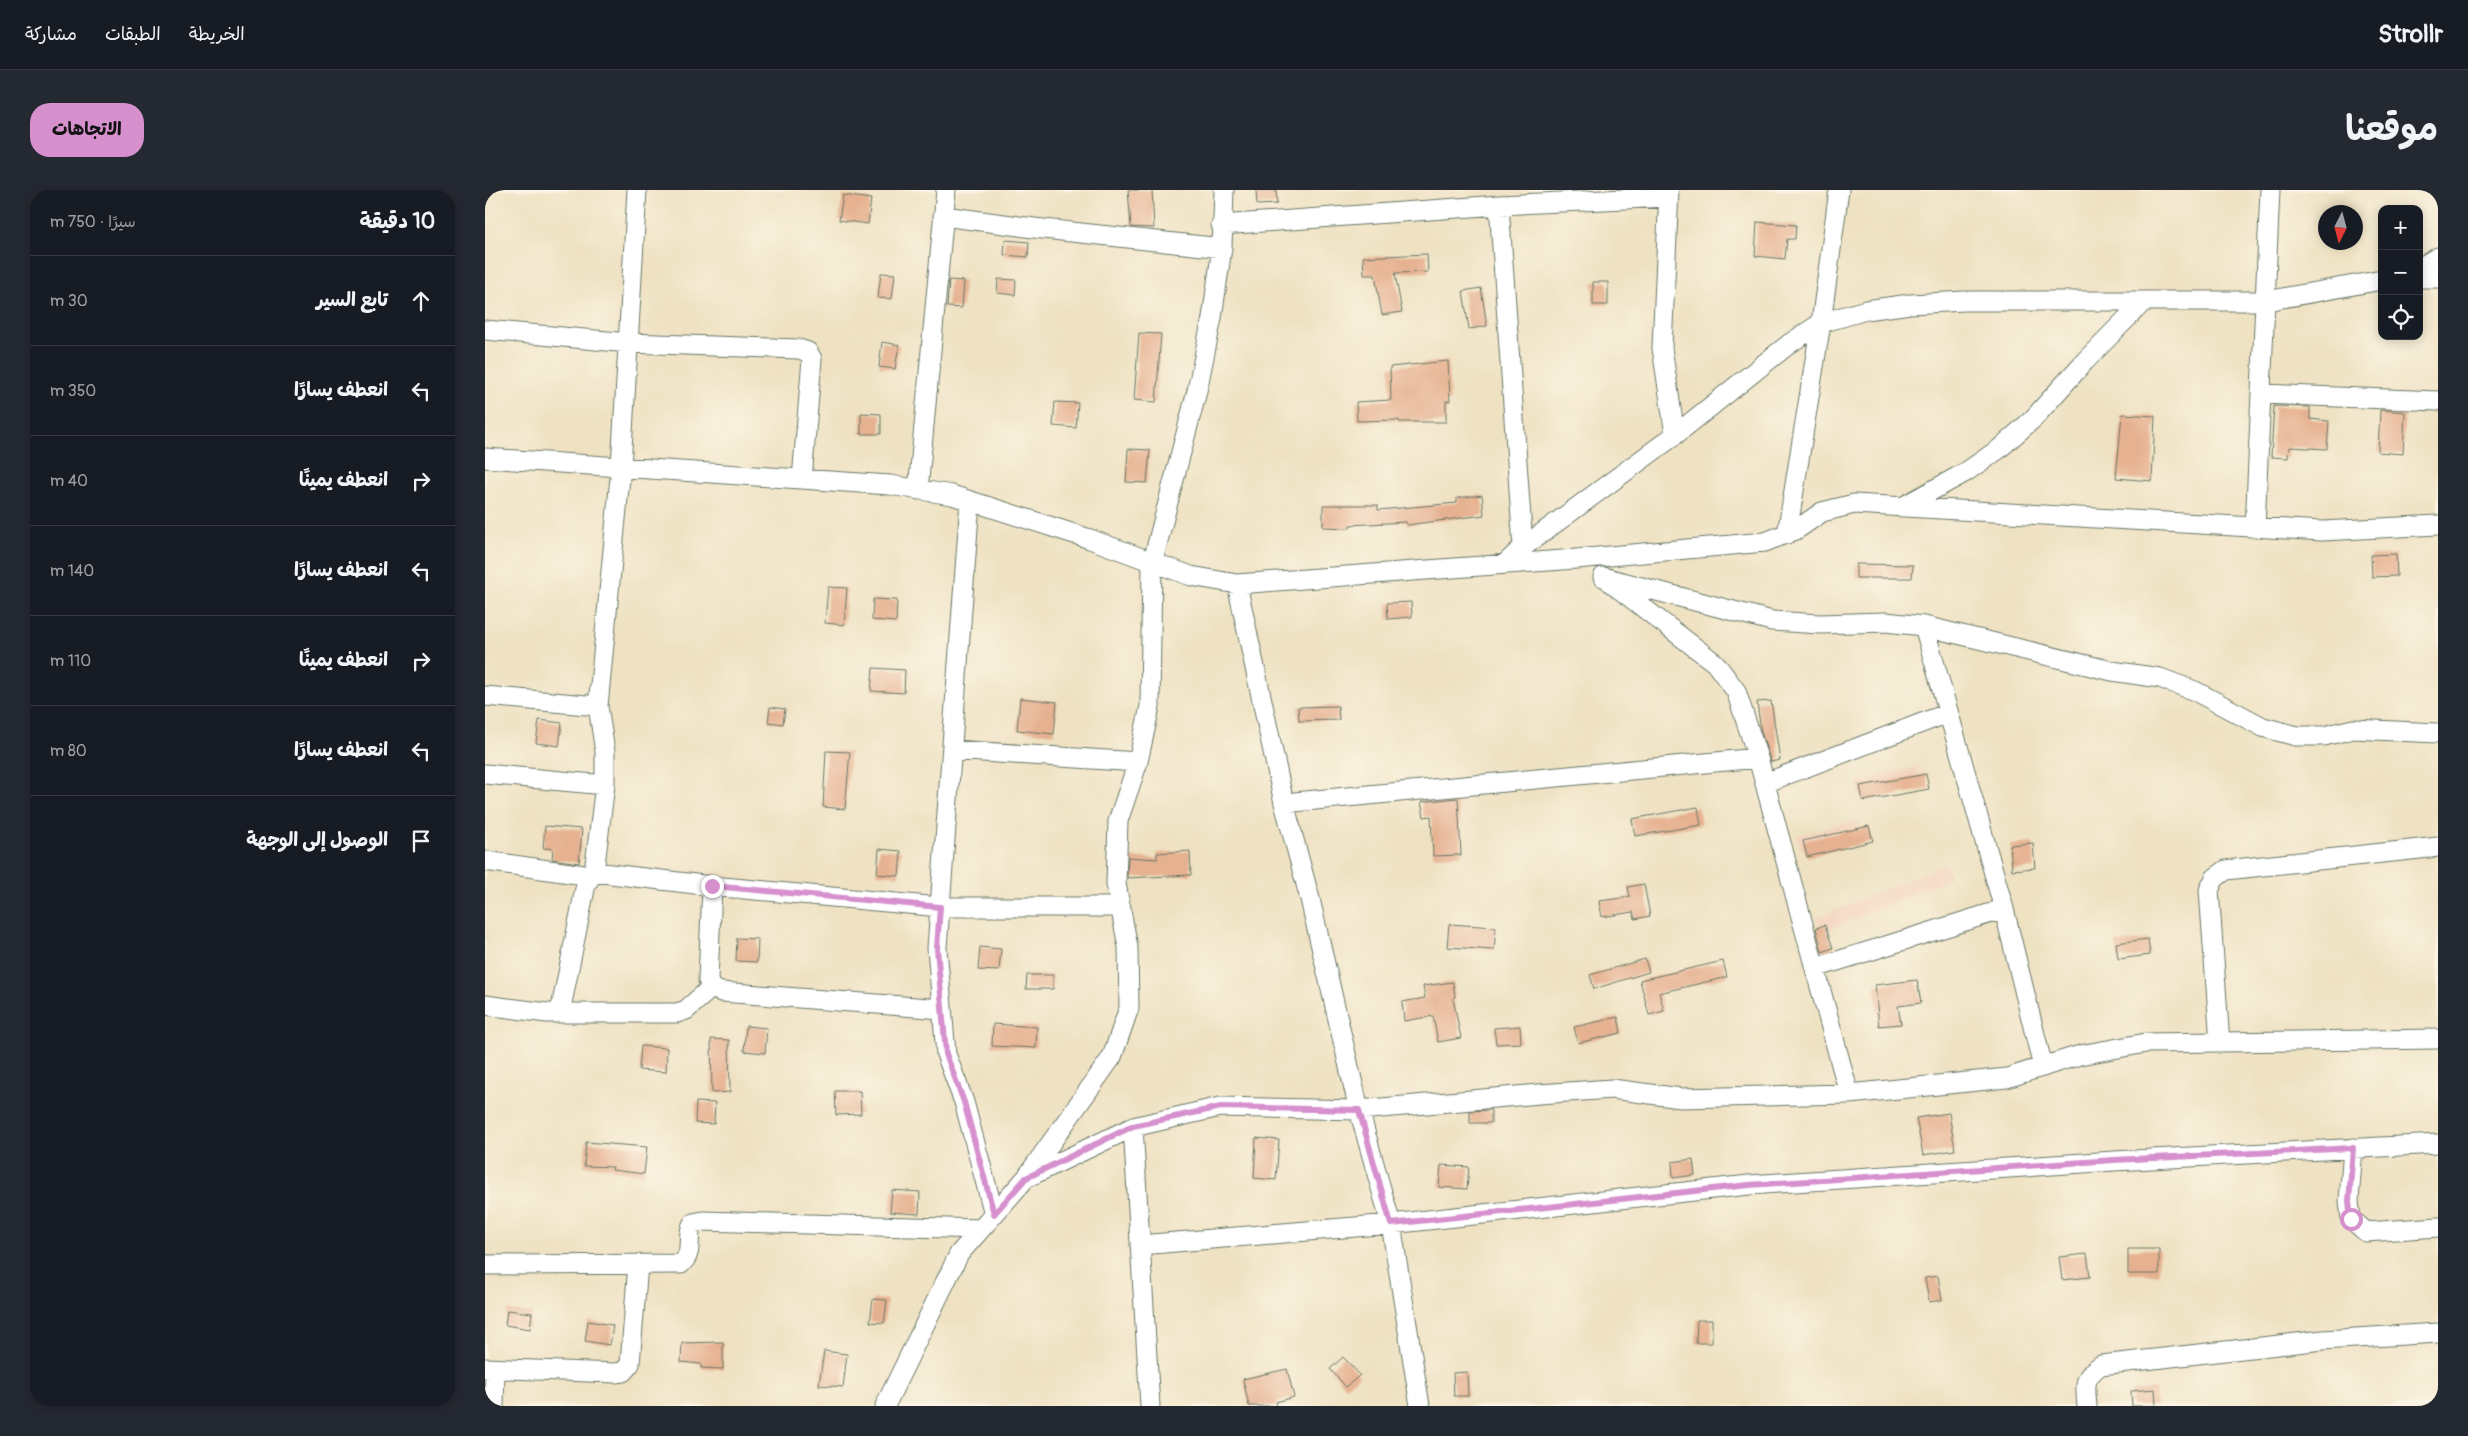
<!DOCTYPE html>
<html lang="ar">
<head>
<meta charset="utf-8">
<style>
	:root { --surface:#171b24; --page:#242831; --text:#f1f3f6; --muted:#9ea1a6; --line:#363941; --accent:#d690ce }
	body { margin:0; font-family:Pangolin,"Playpen Sans Arabic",sans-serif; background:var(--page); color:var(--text); direction:rtl }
	.controls { position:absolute; right:15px; top:15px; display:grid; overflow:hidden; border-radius:10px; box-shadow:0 2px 12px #0003 }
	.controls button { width:45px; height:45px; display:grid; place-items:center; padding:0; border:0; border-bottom:1px solid var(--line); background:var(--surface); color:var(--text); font:25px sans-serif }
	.compass { position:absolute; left:1833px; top:15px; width:45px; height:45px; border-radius:50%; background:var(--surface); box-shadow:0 2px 12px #0003; rotate:186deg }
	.stop { position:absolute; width:15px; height:15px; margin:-11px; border:4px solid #d690ce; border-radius:50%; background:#fff }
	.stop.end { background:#d690ce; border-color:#fff; box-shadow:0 1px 5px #0008 }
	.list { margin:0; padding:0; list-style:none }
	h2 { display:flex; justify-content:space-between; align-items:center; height:65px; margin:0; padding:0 20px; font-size:21px }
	h2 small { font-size:16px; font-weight:400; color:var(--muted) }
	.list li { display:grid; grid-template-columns:32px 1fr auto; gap:15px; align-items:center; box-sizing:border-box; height:90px; padding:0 20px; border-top:1px solid var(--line) }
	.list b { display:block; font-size:19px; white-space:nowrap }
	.list em { font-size:16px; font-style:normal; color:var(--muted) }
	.icon { flex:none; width:28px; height:28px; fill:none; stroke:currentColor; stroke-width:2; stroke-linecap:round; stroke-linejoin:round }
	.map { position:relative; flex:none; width:1953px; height:1216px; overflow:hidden; direction:ltr; border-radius:20px }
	header { display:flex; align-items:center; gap:30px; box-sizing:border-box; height:70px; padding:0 25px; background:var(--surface); border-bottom:1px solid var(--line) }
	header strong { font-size:24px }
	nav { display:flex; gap:28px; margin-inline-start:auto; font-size:18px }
	.intro { display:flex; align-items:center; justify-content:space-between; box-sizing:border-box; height:120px; padding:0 30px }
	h1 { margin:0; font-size:35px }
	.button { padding:12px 22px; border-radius:20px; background:var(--accent); color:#111; font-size:18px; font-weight:700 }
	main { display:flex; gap:30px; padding:0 30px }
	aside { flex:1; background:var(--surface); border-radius:20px; box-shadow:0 2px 12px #0003 }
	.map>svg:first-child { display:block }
	.built { fill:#f3d4be }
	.building { fill:#e6b190 }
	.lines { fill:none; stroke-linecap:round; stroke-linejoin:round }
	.minor-casing { stroke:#687766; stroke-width:21 }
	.minor { stroke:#fff; stroke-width:19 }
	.route { stroke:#d690ce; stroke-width:6 }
</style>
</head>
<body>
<header>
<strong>Strollr</strong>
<nav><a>الخريطة</a><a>الطبقات</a><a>مشاركة</a></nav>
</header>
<div class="intro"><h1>موقعنا</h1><a class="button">الاتجاهات</a></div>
<main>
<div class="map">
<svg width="1953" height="1216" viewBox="0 0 1953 1216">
	<rect width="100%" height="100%" fill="#fcf5e5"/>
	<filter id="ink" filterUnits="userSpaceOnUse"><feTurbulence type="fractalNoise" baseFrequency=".02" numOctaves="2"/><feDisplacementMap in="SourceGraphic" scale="10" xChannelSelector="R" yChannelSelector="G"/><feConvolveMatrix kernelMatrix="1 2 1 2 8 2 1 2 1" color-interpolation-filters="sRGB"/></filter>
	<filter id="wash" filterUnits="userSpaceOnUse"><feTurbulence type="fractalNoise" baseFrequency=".0096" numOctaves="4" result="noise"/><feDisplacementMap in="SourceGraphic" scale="20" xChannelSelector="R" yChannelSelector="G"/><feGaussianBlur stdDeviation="1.12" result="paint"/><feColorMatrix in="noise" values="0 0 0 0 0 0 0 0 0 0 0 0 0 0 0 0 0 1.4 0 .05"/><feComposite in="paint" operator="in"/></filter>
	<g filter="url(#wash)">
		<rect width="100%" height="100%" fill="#efe2c3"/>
		<!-- built -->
		<path class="built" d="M1431 577 1435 591 1375 606 1371 592Z
			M1373 630 1377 645 1316 660 1312 645Z
			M1460 674 1466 688 1338 742 1332 728Z"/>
		<g id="blocks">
			<!-- building -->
			<path class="building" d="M643 0H667L669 38 646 37Z
				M771 0H791L792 14 772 15Z
				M358 5 386 9 383 34 354 30Z
				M1272 32 1311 35 1310 49H1302L1300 69 1270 66Z
				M520 50 544 52 543 67 519 65Z
				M942 64 943 82 910 83 917 122 897 125 890 85H879L878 67Z
				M396 83 410 84 407 109 393 108Z
				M513 89 531 90 530 105 512 103Z
				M464 90 479 91 477 118 462 117Z
				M1108 92H1123V115H1108Z
				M996 98 1002 136 984 139 978 101Z
				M654 143 676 144 671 212 649 210Z
				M397 152 414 155 410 179 394 177Z
				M963 171 965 211H961V232H914V230L872 231 871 212 906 210 905 177Z
				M570 212 593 213 591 238 568 236Z
				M1789 216 1825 217V229L1844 231 1842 259 1804 257 1803 268 1786 267Z
				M1895 220 1920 222 1918 264 1893 262Z
				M376 223 396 224V244H376Z
				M1637 224 1670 226 1667 291 1631 288Z
				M643 259 665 260 662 293 641 292Z
				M997 305 999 325 922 335 921 332 865 335V338L838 337V315H893V320L972 313V308Z
				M1911 364 1912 386 1887 387 1886 365Z
				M1371 374 1428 375 1427 388H1371Z
				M343 397 362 398 359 435 340 433Z
				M388 409 412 410 411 432 387 430Z
				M926 412 927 427 903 429 902 413Z
				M388 478 420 480 419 503 386 501Z
				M535 508 572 512 569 544 532 540Z
				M1286 511 1295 570 1286 572 1276 542 1272 512Z
				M853 516 854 530 814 531 813 517Z
				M285 517 300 519 298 534 283 532Z
				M54 530 77 533 74 556 51 553Z
				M341 561 365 562 360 619 338 617Z
				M1441 584 1444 599 1378 611 1375 596Z
				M973 608 976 665 948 666 946 626 939 627 936 612Z
				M1213 617 1216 635 1150 646 1147 629Z
				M60 636 97 639 94 673 67 669 68 659 58 658Z
				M1384 636 1388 651 1322 667 1318 651Z
				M1548 653 1550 678 1527 680 1525 655Z
				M394 659 416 661 414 686 392 684Z
				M705 661 706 685 642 688 643 667 672 669V663Z
				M1159 694 1165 726 1150 729 1148 722 1117 727 1114 711 1145 707 1143 697Z
				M964 734 1011 737 1009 760 962 757Z
				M1340 735 1348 758 1337 762 1331 738Z
				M252 748 273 749 272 772 251 771Z
				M1663 749 1665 765 1633 769 1631 753Z
				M495 757 516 759 514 781 493 780Z
				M1160 769 1164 782 1109 799 1105 785Z
				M1238 771 1242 787 1174 803 1179 821 1164 825 1155 790Z
				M542 785H568V799H541Z
				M1432 790 1436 813 1413 816 1416 834 1394 836 1390 795Z
				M968 792 970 807 968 808 976 848 953 852 948 826 919 831 917 812 940 808 938 796Z
				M1133 827 1136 843 1093 853 1089 837Z
				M508 834 552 837 551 858 507 856Z
				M261 836 282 838 280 863 259 861Z
				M1035 836 1036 853 1011 854 1009 838Z
				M226 849 244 850 245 902 227 903Z
				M156 856 182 858 181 882 154 880Z
				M350 901H375L376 924 351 925Z
				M211 912 230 913 229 934 210 933Z
				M1006 920V933H985V921Z
				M1464 923 1470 960 1438 965 1431 928Z
				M771 948 794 950 791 990 769 988Z
				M101 952 162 957 159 984 127 980 128 977 99 976Z
				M1208 969 1210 985 1188 988 1187 972Z
				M956 975 984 977 982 999 954 997Z
				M407 1000 435 1002 434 1024 405 1022Z
				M1643 1059H1674V1084H1643Z
				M1602 1064 1605 1087 1577 1090 1574 1067Z
				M1453 1086 1457 1110 1444 1112 1440 1088Z
				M388 1109 402 1110 399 1133 385 1132Z
				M22 1120 47 1123 45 1139 20 1135Z
				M1212 1130H1227V1153H1211Z
				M103 1131 128 1135 125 1155 100 1151Z
				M238 1152V1179L216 1178V1174L196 1172 197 1153Z
				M339 1161 362 1164 358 1197 334 1195Z
				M858 1167 875 1185 861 1197 845 1179Z
				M802 1179 809 1207 791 1212 792 1216H764L758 1189Z
				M982 1182 983 1206H969L968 1183Z
				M1670 1199 1671 1216H1647L1646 1201Z"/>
		</g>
	</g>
	<g filter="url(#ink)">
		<use href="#blocks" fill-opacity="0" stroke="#687766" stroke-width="1"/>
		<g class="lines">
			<!-- minor casing -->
			<g class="minor-casing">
				<path id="minor" d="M1184 0 1177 158 1190 245
					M1014 15 1038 357
					M458 26 549 38 737 58
					M736 35 1014 15 1183 7
					M1934 78 1953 67
					M1934 88H1953
					M0 140 144 153 314 159 323 162 327 169 317 289
					M1776 204 1953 211
					M0 268 405 295 467 305 605 349 706 386 752 394 1091 369 1280 352 1311 340 1337 322 1369 314 1837 341 1953 335
					M433 300 461 0
					M485 311 452 758 461 864 479 912 509 1024
					M1417 317 1481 282 1514 259 1548 229 1600 171 1657 113
					M1770 338 1785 0
					M1302 344 1336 133 1354 0
					M1020 374 1038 357 1190 245 1304 154 1336 133 1381 120 1425 114 1479 111H1781L1897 90
					M1118 387 1287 431 1335 434 1400 432 1439 436 1627 481 1675 488 1710 501 1778 537 1811 546H1839L1868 539 1953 543
					M1125 392 1230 473 1251 501 1273 568 1364 904
					M752 394 799 613 825 709 874 920 906 1034 935 1216
					M1439 436 1519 719
					M0 506 113 516
					M467 560 653 572
					M0 584 120 595
					M1280 593 1463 523
					M799 613 1273 568
					M0 671 106 686
					M109 682 227 696 455 717H636
					M227 696 223 790 226 798 236 802 457 819
					M1330 778 1519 719 1558 877
					M0 815 62 823H192L201 820 226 798
					M75 823 101 694 109 682 120 595V562L113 516 136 277 152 0
					M1735 853 1724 700 1730 688 1741 680 1953 657
					M648 937 665 1216
					M1868 958 1864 1011 1866 1029 1881 1042 1953 1037
					M543 985 627 867 644 818 643 757 631 694 633 631 653 572 665 516 667 374 712 201 727 128 737 58 739 0
					M655 1055 906 1034 1264 995 1629 971 1953 954
					M0 1075 196 1074C210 1062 200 1047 208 1033L218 1031 496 1039
					M0 1178 130 1183 138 1182 145 1174 153 1074
					M9 1216 10 1179
					M400 1216 474 1064 496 1039 541 988 648 937 735 917 874 920 1054 904 1127 899 1196 908 1364 904 1522 888 1595 865 1661 853 1953 849
					M1602 1216C1600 1195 1598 1187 1616 1175L1838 1150 1953 1143"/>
			</g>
			<!-- minor -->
			<use href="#minor" class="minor"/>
		</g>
	</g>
	<g class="lines" filter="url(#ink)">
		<!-- route -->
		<path class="route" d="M227 696 455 717 452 758 461 864 479 912 509 1024 541 988 648 936 736 917 874 920 906 1034 1264 995 1629 970 1868 958 1864 1011 1866 1029"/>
	</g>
</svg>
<div class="controls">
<button>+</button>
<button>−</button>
<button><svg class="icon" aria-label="locate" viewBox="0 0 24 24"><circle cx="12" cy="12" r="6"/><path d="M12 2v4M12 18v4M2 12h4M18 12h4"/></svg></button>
</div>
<svg class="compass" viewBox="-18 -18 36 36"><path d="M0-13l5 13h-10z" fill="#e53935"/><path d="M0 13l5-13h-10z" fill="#9ea1a6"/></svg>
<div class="stop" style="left:1866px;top:1029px"></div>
<div class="stop end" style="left:227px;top:696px"></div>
</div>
<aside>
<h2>10 دقيقة<small>سيرًا · 750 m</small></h2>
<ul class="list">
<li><svg class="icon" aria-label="ahead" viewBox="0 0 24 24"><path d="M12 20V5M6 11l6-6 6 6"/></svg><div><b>تابع السير</b></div><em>30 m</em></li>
<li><svg class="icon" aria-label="left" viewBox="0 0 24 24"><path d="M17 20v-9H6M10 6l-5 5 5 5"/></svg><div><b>انعطف يسارًا</b></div><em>350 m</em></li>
<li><svg class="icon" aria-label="right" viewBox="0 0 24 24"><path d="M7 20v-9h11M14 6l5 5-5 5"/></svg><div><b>انعطف يمينًا</b></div><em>40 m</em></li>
<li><svg class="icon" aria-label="left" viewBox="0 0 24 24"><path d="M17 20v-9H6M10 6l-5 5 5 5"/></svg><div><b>انعطف يسارًا</b></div><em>140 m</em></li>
<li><svg class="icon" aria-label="right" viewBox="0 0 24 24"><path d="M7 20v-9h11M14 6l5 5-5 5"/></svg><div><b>انعطف يمينًا</b></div><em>110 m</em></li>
<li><svg class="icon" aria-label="left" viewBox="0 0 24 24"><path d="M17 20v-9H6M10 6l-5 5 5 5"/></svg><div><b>انعطف يسارًا</b></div><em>80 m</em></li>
<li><svg class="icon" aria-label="arrive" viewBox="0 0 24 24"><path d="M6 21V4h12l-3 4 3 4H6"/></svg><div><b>الوصول إلى الوجهة</b></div></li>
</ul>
</aside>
</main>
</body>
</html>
